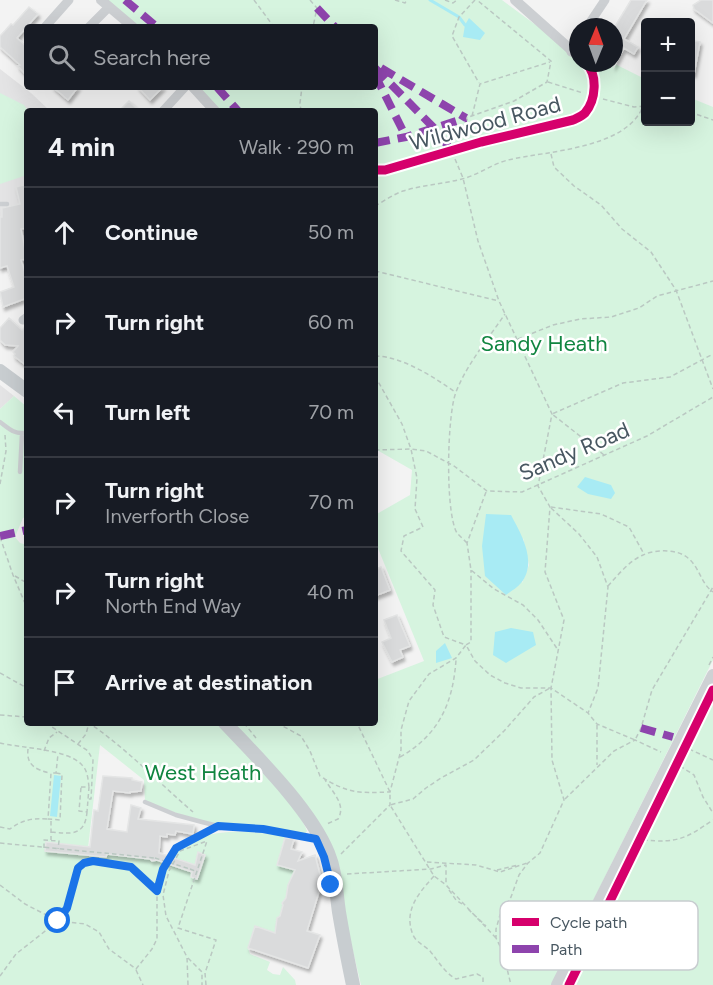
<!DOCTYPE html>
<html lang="en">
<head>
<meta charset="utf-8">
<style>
	:root { --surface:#171b24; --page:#242831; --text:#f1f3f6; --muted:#9ea1a6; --line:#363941 }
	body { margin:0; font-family:Figtree,sans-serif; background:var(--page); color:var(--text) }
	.controls { position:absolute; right:18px; top:18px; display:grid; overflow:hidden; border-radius:6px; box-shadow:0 6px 24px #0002 }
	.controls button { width:54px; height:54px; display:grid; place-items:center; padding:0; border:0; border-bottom:2px solid var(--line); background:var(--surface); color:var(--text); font:30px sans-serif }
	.compass { position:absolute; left:569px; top:18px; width:54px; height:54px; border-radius:50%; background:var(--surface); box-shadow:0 6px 24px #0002; rotate:1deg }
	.stop { position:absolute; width:18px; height:18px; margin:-14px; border:4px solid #1a73e8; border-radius:50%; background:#fff }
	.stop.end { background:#1a73e8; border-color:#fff; box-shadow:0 2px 6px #0008 }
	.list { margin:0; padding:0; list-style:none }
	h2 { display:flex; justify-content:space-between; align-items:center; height:78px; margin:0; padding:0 24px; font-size:26px }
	h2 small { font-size:20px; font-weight:400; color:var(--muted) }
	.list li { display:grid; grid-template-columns:39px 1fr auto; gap:18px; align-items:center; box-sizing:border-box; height:90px; padding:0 24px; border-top:2px solid var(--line) }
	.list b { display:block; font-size:22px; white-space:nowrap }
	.list p { margin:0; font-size:20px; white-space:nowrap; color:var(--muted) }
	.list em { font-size:20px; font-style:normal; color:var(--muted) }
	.icon { flex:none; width:33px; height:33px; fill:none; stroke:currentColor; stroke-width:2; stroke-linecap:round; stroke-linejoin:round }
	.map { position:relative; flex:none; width:713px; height:985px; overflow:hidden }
	.search { position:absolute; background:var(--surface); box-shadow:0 6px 24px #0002; left:24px; top:24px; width:354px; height:66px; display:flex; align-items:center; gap:15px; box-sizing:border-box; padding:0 21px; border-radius:6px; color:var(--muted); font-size:22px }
	.panel { position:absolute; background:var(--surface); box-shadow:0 6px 24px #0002; left:24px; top:108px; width:354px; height:618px; border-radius:6px }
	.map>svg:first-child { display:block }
	.education { fill:#e4e4e5 }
	.green { fill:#d6f4df; fill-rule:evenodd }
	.water { fill:#a8ebf4 }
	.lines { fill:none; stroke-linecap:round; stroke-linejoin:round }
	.stream { stroke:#a8ebf4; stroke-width:3 }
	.building { fill:#dadbdc; stroke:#e4e5e5; stroke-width:1.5; filter:url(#shadow) }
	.path { stroke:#bac8c2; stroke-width:1.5; stroke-dasharray:4.5 3; stroke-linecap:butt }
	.service { stroke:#cccfd2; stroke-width:4.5 }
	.minor { stroke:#cccfd2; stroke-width:9 }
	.tertiary { stroke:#cccfd2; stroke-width:10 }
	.secondary { stroke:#ced1d4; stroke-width:12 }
	.primary { stroke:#c8cdd0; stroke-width:14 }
	.path-bridge { stroke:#bac8c2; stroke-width:1.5; stroke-dasharray:4.5 3; stroke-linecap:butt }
	.quiet { stroke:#8e44ad; stroke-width:8; stroke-dasharray:15 8; stroke-linecap:butt }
	.cycleway-casing { stroke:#fff; stroke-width:13 }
	.cycleway { stroke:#d6006c; stroke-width:9 }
	.route { stroke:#1a73e8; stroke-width:8 }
	.labels { text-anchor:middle; stroke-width:5; stroke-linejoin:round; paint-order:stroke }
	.street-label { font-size:22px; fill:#485761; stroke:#fff }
	.park-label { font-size:22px; fill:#108540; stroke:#fff }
	.key { fill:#fff; stroke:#c8cdd0; stroke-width:1.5 }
	.key-label { font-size:16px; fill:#485761 }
</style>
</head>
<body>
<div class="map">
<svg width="713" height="985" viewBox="0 0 713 985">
	<defs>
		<filter id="shadow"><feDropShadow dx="2" dy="3.5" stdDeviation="1.5" flood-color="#0004"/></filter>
	</defs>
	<rect width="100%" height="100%" fill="#f3f3f3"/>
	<!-- education -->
	<path class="education" d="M0 69 31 93 50 111H27V265L0 271Z
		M0 385 14 396 0 409Z"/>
	<!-- green -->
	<path class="green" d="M101 0H502L578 56V63H613L645 79 646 122H690L691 98 713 107V660L551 985H361L335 875 293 800C295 815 303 819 307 831L305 834 202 822 145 802 144 780 100 745 88 848 172 858C197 824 249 831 285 836L277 864 295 870 288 885 286 898 282 903 283 905 280 916 277 918 275 933 255 926 248 948 250 954 270 962 267 970 273 974 280 975 283 967 295 980 296 985H0V409L14 396 27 407V516L23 518 15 537 20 543 27 545V723H375V680L424 661 375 541V515L410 495 412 470 377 450 375 446V111H213L193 87H375V27H130ZM523 538 529 565 522 583Z
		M0 93 24 105 28 111 27 175 0 184Z
		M713 695V985H572Z"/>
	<!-- water -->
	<path class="water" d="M469 18 485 33 480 40 463 37 465 25Z
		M585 477 611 485 615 493 611 499 588 494 577 487Z
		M486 514 511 515C521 534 538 562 521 583 517 588 511 591 506 595L485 576 482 546Z
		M511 628 533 632 536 645 506 663 493 655 495 632Z
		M445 643 452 658 436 663V651Z
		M54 775 61 776 57 817 50 816Z"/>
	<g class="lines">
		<!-- stream -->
		<path class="stream" d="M430 0 459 17 465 25"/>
	</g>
	<!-- building -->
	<path class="building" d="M631 0H647L624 39 638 47 634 54 624 48 614 66V28Z
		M701 0H713V23L694 9 693 5Z
		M29 7 38 14 17 38 27 47V76L18 66 20 65 0 47V36L11 24 13 25Z
		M690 40 700 42 694 74H690Z
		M53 87H78L68 100Z
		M138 87H163L150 100Z
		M129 101 139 111H119Z
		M27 184V228L21 229 27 259 21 260 27 278V298L3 307 0 292 14 287 7 266 0 268V217H2V208L20 204 16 187Z
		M9 318 22 330 27 325V366L14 356 15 354 13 352 18 346 5 345 0 340V328Z
		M381 567 390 590 375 596V569Z
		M397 615 410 646 400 650 403 657 392 662 382 642 391 638 384 620Z
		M103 776 132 778V780L142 782 141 791 130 792V793L113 791 107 829 127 832 131 805 141 808 138 819 194 825 193 834 176 831 175 835 167 834V837L160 836 159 853 195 865 198 852 205 855 197 879 191 877 192 872 157 860 152 861 150 859 107 854 106 857 45 851 46 842 90 847 94 810 98 811Z
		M285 838 294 839 291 849 302 852 298 861 315 855 322 882 307 931 320 935 308 968 248 948 255 926 275 933 277 918 280 916 283 905 282 903 286 898 288 885 295 870 277 865Z"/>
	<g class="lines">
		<!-- path -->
		<path class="path" d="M254 0 274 27
			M310 0 317 8 313 27
			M395 0 405 3 407 0
			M445 0 453 3 457 0
			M475 0 459 17 452 36 479 83
			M548 82 583 93
			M603 99 634 107 646 106
			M301 111 300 103 302 87
			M690 112 713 120
			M472 116 480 84 550 62
			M476 133 466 118 514 101 547 82 551 61 477 0
			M551 154 554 167 574 186 601 205 622 229 651 252 676 290 713 389
			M455 159 463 178 478 241 499 301 552 414 538 486 550 507 545 572 564 620 551 688 552 760 564 800 540 853 528 863 519 875 511 897 500 915 496 929V938L503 952 511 985
			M375 206C384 201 394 194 403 191 422 185 442 184 462 179 478 175 492 164 508 160 546 151 627 149 643 106
			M375 271 499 301
			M518 339 553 325 580 319 611 317 639 308 657 296 713 281
			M375 356C401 356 434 377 455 392
			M375 376 402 424 411 449 417 478 415 509 423 527 404 536 401 551 435 590 433 605 444 637 466 645 471 642V570
			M375 450 411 449 426 451 454 466 487 491 522 492 647 436 713 397
			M604 455 552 414 623 383 670 377 713 354
			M0 484 6 451 5 435
			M486 492 467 543 471 570 494 589 523 605 538 620 558 650
			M551 507 601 514 629 527 644 554
			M551 508 579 534 597 557 608 587 598 688 588 713
			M0 537 13 575 27 608
			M467 543C464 540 460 536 457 533 445 513 447 415 456 392 467 364 488 339 505 314
			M15 576 27 583
			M608 586C618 575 629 561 643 555 656 549 678 549 688 558 700 568 701 584 713 592
			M709 665 713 657
			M0 673 27 688
			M0 715 27 717
			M46 723 88 751 93 760 91 799H88
			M244 723 256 738
			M277 723 301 736 310 751 320 776C349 794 357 793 390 792L401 750V730L409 701 429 674 456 658 466 645 475 661 490 675 505 683 521 688H551L588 713 597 724 635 740 641 728 652 690 713 587
			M597 725V765
			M0 743C21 748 68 749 82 765 88 771 88 780 89 787
			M78 744 86 734 89 723C127 749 158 782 193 812
			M28 749C26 765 36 770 50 773
			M689 749 713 760
			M44 751 49 738 57 732
			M400 757C439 735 453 703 456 660
			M680 766 694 775 703 797 713 813
			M56 773 62 774 60 820 48 819 51 773H56L58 754
			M324 778C331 791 347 804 338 819L327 824
			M81 787H89L87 812 79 811Z
			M565 799 614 751 635 740 661 752
			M51 821V840
			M0 827 10 829C22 820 32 818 47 819
			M51 832C71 834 85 836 87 812
			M643 840C678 843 685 839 713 820
			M0 843 155 858
			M44 848V840L59 841 58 849
			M341 854 390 805V792L357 723
			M427 862 476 865 500 872 527 863
			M190 869 195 871
			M497 870 518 865
			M347 874 431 869 446 865V883
			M434 876C419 893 403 910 413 935 416 942 425 946 430 951 439 962 444 972 456 979L477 974 483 977V985
			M0 885 25 904 58 921 85 924 99 932 109 949 136 969 152 949 157 939V891L169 857 176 848 209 831
			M449 890 456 900 462 904
			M468 909 486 926
			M496 938 446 885 434 876 390 805 413 799 426 788 441 778 474 760 504 731 534 697 550 688
			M188 958 202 972V985
			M136 970 143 985
			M0 976 16 954 58 921 67 908 78 868 84 863 93 861 131 867 156 890
			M188 985 187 957 166 916 163 895 169 871 180 851 207 841
			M206 985 205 973 216 940 178 928 207 841"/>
		<!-- service -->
		<path class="service" d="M0 204H7
			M0 422C8 428 16 436 27 432
			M20 472 22 434
			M145 802 176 815 202 822 218 826 263 829 317 839"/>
		<!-- minor -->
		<path class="minor" d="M45 27 69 0
			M89 27 109 7
			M587 27 605 0
			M571 52 578 41
			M163 111 185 87
			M23 320 27 317"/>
		<!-- tertiary -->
		<path class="tertiary" d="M101 0 133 27
			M515 0 578 56
			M193 87 215 111
			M375 170H385L481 142 573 120C577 118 582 116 585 113 596 100 598 75 586 63"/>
		<!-- secondary -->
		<path class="secondary" d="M557 985 713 675"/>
		<!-- primary -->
		<path class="primary" d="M0 371 27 391
			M225 723C258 758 310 809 328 853 336 872 336 892 339 912 343 936 348 961 353 985"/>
		<!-- path-bridge -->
		<path class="path-bridge" d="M155 858 190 869"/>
		<!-- quiet -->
		<path class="quiet" d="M125 0 157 27
			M317 8 335 27
			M375 68 434 128 451 150
			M381 68 466 118
			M375 75 406 137
			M217 87 238 111
			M375 143 406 137 466 118
			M0 536 27 530
			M641 728 673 737"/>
		<!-- cycleway casing -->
		<g class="cycleway-casing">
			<path id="cycleway" d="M375 170H385L481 142 573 120C577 118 582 116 585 113 596 100 598 75 586 63
				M569 985 713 690"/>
		</g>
		<!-- cycleway -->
		<use href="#cycleway" class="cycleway"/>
	</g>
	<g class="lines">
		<!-- route -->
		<path class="route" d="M58 921 67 908 78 868 84 863 93 861 131 867 157 891 163 869 176 848 218 826 263 829 316 839 324 857 331 885"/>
	</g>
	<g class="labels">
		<!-- street labels -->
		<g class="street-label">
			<text transform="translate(485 123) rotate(-15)" y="8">Wildwood Road</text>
			<text transform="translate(574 451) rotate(-23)" y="8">Sandy Road</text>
		</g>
		<!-- park labels -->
		<g class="park-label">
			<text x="544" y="351">Sandy Heath</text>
			<text x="203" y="780">West Heath</text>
		</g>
	</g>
	<!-- legend -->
	<rect x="500" y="901" width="198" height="69" rx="9" class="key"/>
	<rect x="512" y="918" width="27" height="8" fill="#d6006c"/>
	<rect x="512" y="945" width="27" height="8" fill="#8e44ad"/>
	<g class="key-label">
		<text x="550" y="928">Cycle path</text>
		<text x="550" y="955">Path</text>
	</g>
</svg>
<div class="controls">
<button>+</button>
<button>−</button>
</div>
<svg class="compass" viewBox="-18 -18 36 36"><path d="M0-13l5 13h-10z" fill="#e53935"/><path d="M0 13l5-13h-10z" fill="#9ea1a6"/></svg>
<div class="stop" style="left:58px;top:921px"></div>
<div class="stop end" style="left:331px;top:885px"></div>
<div class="search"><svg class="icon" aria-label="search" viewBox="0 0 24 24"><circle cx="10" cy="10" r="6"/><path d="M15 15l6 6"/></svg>Search here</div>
<section class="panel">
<h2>4 min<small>Walk · 290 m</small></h2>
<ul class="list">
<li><svg class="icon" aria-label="ahead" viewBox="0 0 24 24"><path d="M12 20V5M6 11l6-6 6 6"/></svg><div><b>Continue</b></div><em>50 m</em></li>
<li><svg class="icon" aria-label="right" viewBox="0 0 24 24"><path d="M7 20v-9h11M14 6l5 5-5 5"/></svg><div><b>Turn right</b></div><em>60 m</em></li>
<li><svg class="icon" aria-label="left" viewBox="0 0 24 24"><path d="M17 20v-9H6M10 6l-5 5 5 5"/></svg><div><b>Turn left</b></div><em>70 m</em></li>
<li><svg class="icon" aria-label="right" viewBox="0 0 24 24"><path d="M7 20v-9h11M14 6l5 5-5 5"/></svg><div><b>Turn right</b><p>Inverforth Close</p></div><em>70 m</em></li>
<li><svg class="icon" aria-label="right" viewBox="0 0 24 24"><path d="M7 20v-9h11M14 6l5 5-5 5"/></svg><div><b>Turn right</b><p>North End Way</p></div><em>40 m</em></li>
<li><svg class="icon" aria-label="arrive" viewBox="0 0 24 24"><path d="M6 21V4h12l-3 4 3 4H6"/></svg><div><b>Arrive at destination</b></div></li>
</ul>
</section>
</div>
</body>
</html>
